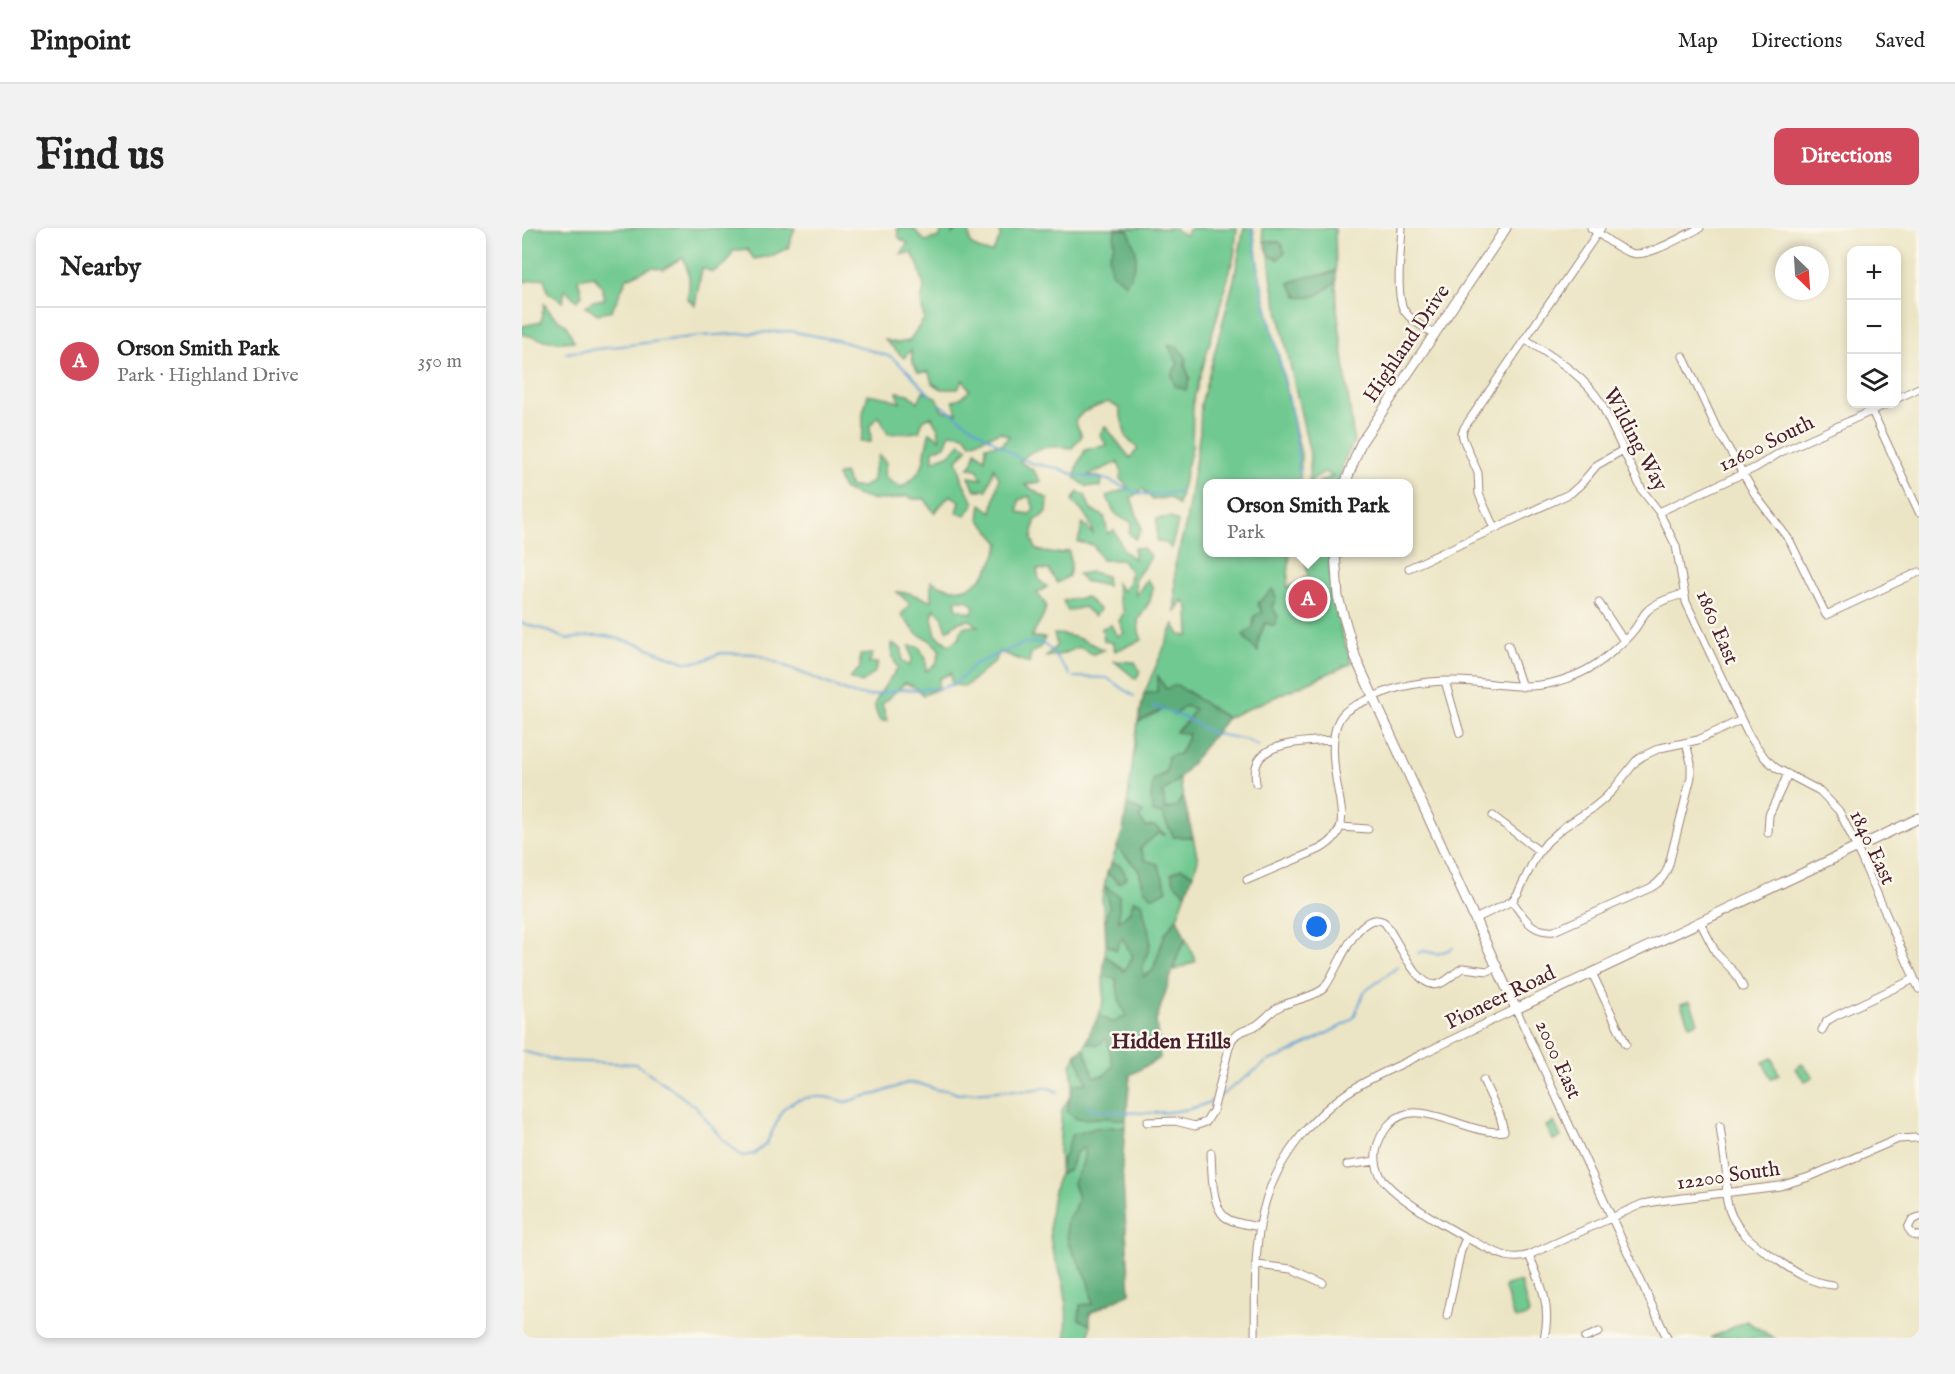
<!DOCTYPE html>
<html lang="en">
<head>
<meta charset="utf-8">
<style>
	:root { --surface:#fff; --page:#f2f2f2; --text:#222; --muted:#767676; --line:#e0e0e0; --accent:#d1495b }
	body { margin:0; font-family:"IM FELL English",serif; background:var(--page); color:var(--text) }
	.controls { position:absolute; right:18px; top:18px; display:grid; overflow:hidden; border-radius:12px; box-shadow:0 3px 9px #0003 }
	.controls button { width:54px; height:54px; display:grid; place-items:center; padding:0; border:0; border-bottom:2px solid var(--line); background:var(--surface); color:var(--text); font:30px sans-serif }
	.compass { position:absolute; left:1253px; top:18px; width:54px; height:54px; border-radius:50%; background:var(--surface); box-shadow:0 3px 9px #0003; rotate:155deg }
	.you { position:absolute; left:795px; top:699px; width:21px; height:21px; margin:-15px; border:4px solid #fff; border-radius:50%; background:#1a73e8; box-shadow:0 0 0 9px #1a73e833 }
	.badge { display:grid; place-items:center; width:39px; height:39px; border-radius:50%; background:var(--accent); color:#fff; font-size:20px; font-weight:700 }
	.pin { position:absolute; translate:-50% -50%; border:3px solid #fff; box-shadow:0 2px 6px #0006 }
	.popup { position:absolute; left:681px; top:251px; width:210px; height:78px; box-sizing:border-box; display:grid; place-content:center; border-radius:12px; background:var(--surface); filter:drop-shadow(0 2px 4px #0005); font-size:20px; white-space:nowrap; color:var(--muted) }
	.popup b { font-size:22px; color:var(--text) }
	.popup::after { content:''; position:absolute; left:50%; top:100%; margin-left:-12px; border:12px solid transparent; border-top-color:var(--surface) }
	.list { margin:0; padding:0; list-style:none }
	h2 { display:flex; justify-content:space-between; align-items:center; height:78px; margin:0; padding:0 24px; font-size:26px }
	h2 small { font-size:20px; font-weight:400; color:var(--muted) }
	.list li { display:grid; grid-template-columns:39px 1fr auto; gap:18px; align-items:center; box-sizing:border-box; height:108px; padding:0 24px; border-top:2px solid var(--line) }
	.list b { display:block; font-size:22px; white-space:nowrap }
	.list p { margin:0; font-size:20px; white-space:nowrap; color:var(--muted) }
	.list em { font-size:20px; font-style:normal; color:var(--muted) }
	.icon { flex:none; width:33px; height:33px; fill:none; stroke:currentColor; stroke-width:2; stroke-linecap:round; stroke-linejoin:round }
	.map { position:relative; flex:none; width:1397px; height:1110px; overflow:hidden; border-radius:12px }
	header { display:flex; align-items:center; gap:36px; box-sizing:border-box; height:84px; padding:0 30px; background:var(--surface); border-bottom:2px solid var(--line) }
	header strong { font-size:28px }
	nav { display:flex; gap:33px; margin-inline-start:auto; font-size:21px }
	.intro { display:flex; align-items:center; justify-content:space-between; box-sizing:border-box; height:144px; padding:0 36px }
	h1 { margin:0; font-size:42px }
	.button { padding:15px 27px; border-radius:12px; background:var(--accent); color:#fff; font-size:21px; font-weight:700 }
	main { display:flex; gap:36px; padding:0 36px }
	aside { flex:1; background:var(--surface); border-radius:12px; box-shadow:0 3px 9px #0003 }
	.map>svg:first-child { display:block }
	.green { fill:#6fc990; stroke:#5c745e; stroke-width:1.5; fill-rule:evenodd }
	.forest { fill:#5bad7a; stroke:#526652; stroke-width:1.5 }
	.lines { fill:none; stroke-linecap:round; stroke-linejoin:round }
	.stream { stroke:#62a1d4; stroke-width:2 }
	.minor-casing { stroke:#9b8278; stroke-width:9 }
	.tertiary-casing { stroke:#9b8278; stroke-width:11 }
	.minor { stroke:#fff; stroke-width:7 }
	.tertiary { stroke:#fff; stroke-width:9 }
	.labels { text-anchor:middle; stroke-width:5; stroke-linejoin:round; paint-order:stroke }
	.street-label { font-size:21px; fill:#4a1f2b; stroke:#fbf7ec }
	.neighbourhood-label { font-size:22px; font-weight:bold; fill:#4a1f2b; stroke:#fbf7ec }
</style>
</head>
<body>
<header>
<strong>Pinpoint</strong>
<nav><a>Map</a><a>Directions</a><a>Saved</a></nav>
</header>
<div class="intro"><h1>Find us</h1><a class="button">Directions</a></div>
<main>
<aside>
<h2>Nearby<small></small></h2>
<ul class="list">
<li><span class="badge">A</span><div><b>Orson Smith Park</b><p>Park · Highland Drive</p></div><em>350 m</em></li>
</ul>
</aside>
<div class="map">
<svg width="1397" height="1110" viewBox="0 0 1397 1110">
	<rect width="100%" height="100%" fill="#fbf7ec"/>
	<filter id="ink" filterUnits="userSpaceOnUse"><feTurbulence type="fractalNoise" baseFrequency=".0167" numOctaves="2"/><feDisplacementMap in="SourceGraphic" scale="12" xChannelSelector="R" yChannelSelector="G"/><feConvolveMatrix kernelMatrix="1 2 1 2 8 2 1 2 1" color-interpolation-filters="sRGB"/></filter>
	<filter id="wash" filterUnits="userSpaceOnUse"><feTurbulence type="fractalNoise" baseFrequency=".008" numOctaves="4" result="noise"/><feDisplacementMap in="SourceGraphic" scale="24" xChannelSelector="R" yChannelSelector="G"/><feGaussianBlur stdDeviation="1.35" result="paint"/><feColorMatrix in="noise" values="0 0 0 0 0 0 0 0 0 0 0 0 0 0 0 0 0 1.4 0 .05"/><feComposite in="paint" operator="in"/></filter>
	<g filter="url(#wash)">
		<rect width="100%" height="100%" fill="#ece5c5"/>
		<!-- green -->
		<path class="green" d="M0 0H273L266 20 249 28 232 31 225 21 211 23 205 35 191 44 180 40 173 77 165 70C170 56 167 43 161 29L142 41 130 39 105 50 90 82 76 86 63 79 71 73 83 71 80 59 72 48 56 51 60 67 55 73 43 61 41 74 26 64 22 50 0 54Z
			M375 0H391L403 13 417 9 421 0H430V6L437 0H447L448 15 456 21 470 25 478 10V0H654L655 3 664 7 668 0H715L712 28 704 57 671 174 670 219 656 277 648 269 631 272 621 261 609 270 620 301 613 311 607 305 610 294C593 289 591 284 585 268L607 260 598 251 599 243 596 234 567 247 580 250 579 259 564 258 553 250 555 239 563 222 585 217 578 208 583 198 608 230 616 221 604 209 597 180 586 174 561 184 553 193 560 208 550 220C531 218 511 217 498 234L511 242 519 254 503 257 526 271 525 284 513 293 510 311 514 321C526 326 535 327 547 323L549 337 547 348 535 355 527 342 515 341 517 352 525 359 515 365 524 377C523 391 515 395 510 409L523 410 517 421 509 425 507 435 478 424 473 433 444 458 430 457 429 445 417 451 416 461 401 467 395 460 383 455 360 476 365 493H358C350 477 352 475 361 461 366 454 370 447 376 440L370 428V415L380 421V433L387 438 390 431 387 418 397 419 404 431V443L414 436 418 422 408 412 395 406 379 387 388 376 375 364 387 365 409 373V353C448 375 466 350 478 315L457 291 459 276 470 284 477 250 472 240 465 262H453L447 249 460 251 455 241 446 240 451 234 454 223 463 231 464 218 480 216 487 208 478 204 449 215 443 207 428 205 423 218 411 222V233L428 226 439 215 446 220 435 232 441 254 452 275 444 287 435 285 438 273 428 267 412 285 403 271H392L384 268C362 275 341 272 321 261L315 248 322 245 328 259H341L351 253 352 241 357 227 364 235 362 247 370 255 380 259C409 239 399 231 408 204L418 211 416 200 409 188 401 192 397 204 366 206 357 188 348 197 349 214H338L341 204V185L346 166 367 170 378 175 375 164 387 166 396 174 401 163 414 169 420 182 435 185 431 173 440 169 448 162 441 152 436 161H420L410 155 407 144H396L391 135 389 122 382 130 363 112 375 115 387 113 402 91 399 73 402 60 397 39 390 25 379 26 386 15 377 10ZM593 1 604 56 587 28 592 17ZM647 117 663 138 668 150 649 148 656 136ZM507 268 512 280 508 286 496 284 497 272ZM433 372H445L452 378 450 385 435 381ZM412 381 420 388 425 403 436 394 448 392 456 398 441 399 437 410 427 417 414 407 410 390Z
			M722 0H731L738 49 779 226 778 255 686 256V324L768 325 765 360 782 352 781 350 786 349 782 325H808C807 363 816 399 830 435L705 490 679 474 666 463 644 461 636 449 635 464 622 466 652 396 658 407 667 408 666 379 660 372 653 384V337L664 295 672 242 678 204 679 176 712 52ZM751 361 750 379 737 410 735 423 721 408 731 399 740 385 736 375Z
			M740 0H813L814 43C798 48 784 48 767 55L799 65 814 54 815 80 832 213 821 235 818 255H795L811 248 802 244 793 249 789 255H787L788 226 750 55 747 27 756 31 758 14 742 13Z
			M22 76 31 88 44 97 52 113 37 114 22 112 0 106V98L19 94Z
			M556 264 563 267 569 282 582 288 586 306 592 302 602 323 612 331V320H621L629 329 613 351 614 368 625 351 631 360 628 373 616 392 617 404 620 412 593 423 591 415 582 413 580 400 589 397 595 408 602 405 597 393 602 384 597 372 594 355 601 363 607 355 608 343 600 332H580L571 317 556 314 561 295 571 306C569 291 560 283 550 273Z
			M649 289 656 294 649 321 645 315 635 314V291Z
			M570 344 584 348 585 358 562 353 556 346Z
			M564 369 578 382 572 388 562 379 546 383 541 373Z
			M532 406C550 406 566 414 582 422L571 426 557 419 541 426 524 429 535 417Z
			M351 426 347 435H356L352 445 340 455 327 450 338 440V427Z
			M592 433 613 434 618 443 614 451Z
			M663 478 673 481 665 493 654 503 667 505C660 525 650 542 631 552L639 585 652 609H671L676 632 671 646 659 640 653 656 664 665 655 690 643 706 631 742 622 749C617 731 626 730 628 716 628 706 621 688 621 676L612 672 608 683 596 694 597 668 585 660 587 680 583 694 580 671 585 645 597 655 598 637 589 636 595 619 617 642 622 661 623 632 618 620 636 605 642 607 624 599 617 590 621 584 605 577 616 494 642 481Z
			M657 551 661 568 654 579 643 581 641 564Z
			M599 708 611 729 602 743 583 727 584 716 594 722Z
			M664 711 674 733 651 743 657 723Z
			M581 748 594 751 598 775 604 788 590 795 577 787 582 771Z
			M1168 773 1176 794 1167 797 1159 776Z
			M585 809 591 838 583 847 572 849 562 820 565 814 576 817Z
			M554 826 565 856H551L549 838Z
			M1250 830 1257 847 1249 851 1241 834Z
			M1280 836 1291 848 1284 854 1273 841Z
			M548 868 545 884 604 892 603 899 574 900 547 919 538 937 537 921 540 882Z
			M1032 894 1039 909 1031 912 1024 898Z
			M564 918 561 935 551 955 556 970 552 982 544 994 546 1015 567 1053 571 1076 557 1090 568 1097 567 1110H544C545 1093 545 1075 542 1058 540 1047 535 1037 532 1027 524 1002 528 971 537 947L548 941 553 925Z
			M996 1054 999 1055 1007 1085 1005 1088 994 1091 991 1088 983 1060 984 1057Z
			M1224 1093 1252 1110H1188Z"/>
		<!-- forest -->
		<path class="forest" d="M593 1 606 2C618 28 617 31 604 56L589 44 587 28 592 17Z
			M742 13 758 14 763 24 756 31 747 27Z
			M814 43V54C800 64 794 72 776 69L767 55 787 48 803 47Z
			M646 117 656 120 664 129 663 138 668 150 664 162 653 158 649 147 656 136Z
			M751 361 754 370 750 379 756 388 752 398 743 395 737 410 736 424 721 407 731 399 732 388 740 385 736 375Z
			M636 448 644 461 655 457 705 490 657 551 641 564 643 581 654 579 661 568 671 609H652L639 585H631L629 570 631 552 644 546 646 528 658 526 667 506 654 504 665 493 673 481 663 478 653 487 642 481 616 494 622 466 635 464Z
			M605 577 621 584 617 590 624 599 632 598 644 607 636 605 618 621 623 632 636 636 645 662 631 669 622 661 617 642 595 619 601 602Z
			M589 636 598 637 605 649 597 655 585 645Z
			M659 640 671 646 664 665 653 656 649 646Z
			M584 659 597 668V694L608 683 612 672 621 676C621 689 629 704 628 715 627 730 617 731 622 749L631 742 643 706 655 690 664 711 657 723 634 793 638 830 608 847 604 892 585 890 555 891 545 884 551 856 565 855 554 826 562 820 572 849 583 847 591 838 585 810 576 817 565 814 568 804 577 787 590 795 604 788 598 775 594 751 581 748 583 727 602 743 611 729 600 709 594 722 584 716 583 694 587 680Z
			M603 899 600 940 608 1065 568 1085V1097L557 1091 558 1077 571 1076 567 1053 546 1015 544 994 552 982 556 970 551 955 561 935 563 919 553 925 548 941 537 947C538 933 547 922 549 907L574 900Z"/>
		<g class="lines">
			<!-- stream -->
			<path class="stream" d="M730 0C733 17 735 34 738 50 751 115 774 178 777 245
				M44 125 177 108 268 103 319 113 369 129 386 143 408 167
				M417 176 497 230 512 236 536 240 553 247 586 252 615 265 629 267 659 264
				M776 256V252
				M681 267H686
				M0 395 24 402 39 409 47 411 68 408H85L120 417 135 424 163 434 180 433 199 425 234 426 331 466 348 468 382 461 391 462 419 460 431 456 443 447 451 437 503 415H520L528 421 548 447
				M552 449 585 450 612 468
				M631 478 661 489 690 505 725 512 735 518
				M896 725 902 723 915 726 931 720
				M0 823 37 833 114 836 139 853 175 880 201 912 220 928 232 926 244 916 262 880 275 872 289 869H303L325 874 339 869 355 866 385 855 399 856 415 862H425L436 866 489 862 504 863 519 860H527L536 864
				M697 869 746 833 761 828 825 795 832 789 842 764 877 738
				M565 879C601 886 658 890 692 872"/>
		</g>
	</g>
	<g filter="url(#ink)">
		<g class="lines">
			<!-- minor casing -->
			<g class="minor-casing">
				<path id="minor" d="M880 0C879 19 873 67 882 82 888 92 902 100 912 105
					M1069 0C1081 8 1095 21 1109 25 1126 30 1161 8 1178 0
					M1003 111C1030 129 1061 146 1079 175L1120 262 1137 284 1154 318 1164 374 1226 506 1243 530 1254 540 1298 563 1317 583 1330 609 1397 761
					M1161 128 1194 199 1234 268 1268 313 1304 387 1397 344
					M1374 171 1397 160
					M1350 183 1397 284
					M1137 284 1233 240 1259 224 1365 176
					M972 300 957 266 956 245 942 213 940 206 942 200 1079 0
					M887 340 1049 265 1058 257 1075 237 1101 222
					M1077 375 1102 413
					M986 417 1000 459
					M923 453 938 505
					M734 555C733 549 732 542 735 536 743 512 790 514 811 512
					M971 588 1017 623
					M819 599 846 601
					M1246 605 1247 587 1266 546
					M725 652 798 621C825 606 821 588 816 562 812 541 805 500 823 484 831 477 842 474 851 469 883 454 919 451 953 454 980 457 1004 461 1030 455 1054 449 1076 438 1093 421 1100 415 1107 409 1112 402 1117 396 1120 388 1125 383 1134 374 1150 369 1162 366
					M990 673C1002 689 1009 705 1032 703L1128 660C1138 655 1144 647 1147 636L1169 549V535L1164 515
					M953 691 990 673 996 665 1013 630 1025 614 1042 599 1071 580 1082 571 1091 562 1114 533 1121 528 1138 520 1176 512 1219 492
					M1178 694 1194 725 1214 746 1221 759
					M1070 745 1104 816
					M1300 802 1305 793 1313 788 1392 751
					M961 852 978 888 982 903C945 910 894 862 865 899 854 913 850 931 858 947 869 970 958 1020 984 1028 992 1030 999 1030 1007 1027L1120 976 1137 973 1258 958 1287 949 1376 911 1394 910
					M625 894 653 893 673 898 684 894 691 883 708 816C713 803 721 804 733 798 742 793 748 783 759 778 769 773 795 768 802 760 815 745 835 679 862 694 874 707 895 764 917 756 927 753 932 744 941 740L966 743 975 739
					M1198 898C1200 916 1204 935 1205 953 1205 958 1204 962 1204 967 1207 999 1232 1017 1257 1033 1274 1045 1290 1055 1311 1057
					M689 925C690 943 689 982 706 991 715 996 728 997 738 999
					M825 937 854 933
					M1397 989 1390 992 1386 1000 1391 1007 1397 1008
					M1007 1027C1019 1055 1030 1079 1022 1110
					M735 1037 770 1041 801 1055
					M925 1088 939 1022 944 1010
					M733 1110C734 1068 731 1024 741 983 754 929 795 880 843 854 861 844 881 836 900 826 932 811 963 796 994 781L1145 1110
					M1063 1110 1077 1104"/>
			</g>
			<!-- tertiary casing -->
			<g class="tertiary-casing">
				<path id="tertiary" d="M823 256 839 215 984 0
					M813 324 816 369 834 431 994 781 1397 590"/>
			</g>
			<!-- minor -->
			<use href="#minor" class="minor"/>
			<!-- tertiary -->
			<use href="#tertiary" class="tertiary"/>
		</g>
	</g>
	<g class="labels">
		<!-- street labels -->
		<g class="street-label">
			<text transform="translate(884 115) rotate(-56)" y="7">Highland Drive</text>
			<text transform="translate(1114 211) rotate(62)" y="7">Wilding Way</text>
			<text transform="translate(1244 215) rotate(-26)" y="7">12600 South</text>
			<text transform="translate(1196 399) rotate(67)" y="7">1860 East</text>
			<text transform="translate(1351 619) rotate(65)" y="7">1840 East</text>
			<text transform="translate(978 769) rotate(-26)" y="7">Pioneer Road</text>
			<text transform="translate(1037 831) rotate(66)" y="7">2000 East</text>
			<text transform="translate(1206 947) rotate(-8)" y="7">12200 South</text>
		</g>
		<!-- neighbourhood labels -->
		<g class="neighbourhood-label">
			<text x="649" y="820">Hidden Hills</text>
		</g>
	</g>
</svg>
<div class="controls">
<button>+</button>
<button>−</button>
<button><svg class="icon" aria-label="layers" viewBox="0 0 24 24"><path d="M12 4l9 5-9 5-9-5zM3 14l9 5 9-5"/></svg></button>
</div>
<svg class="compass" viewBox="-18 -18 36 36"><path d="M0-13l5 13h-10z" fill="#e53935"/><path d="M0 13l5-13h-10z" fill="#767676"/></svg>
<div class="you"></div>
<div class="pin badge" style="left:786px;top:371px">A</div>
<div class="popup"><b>Orson Smith Park</b>Park</div>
</div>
</main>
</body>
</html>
